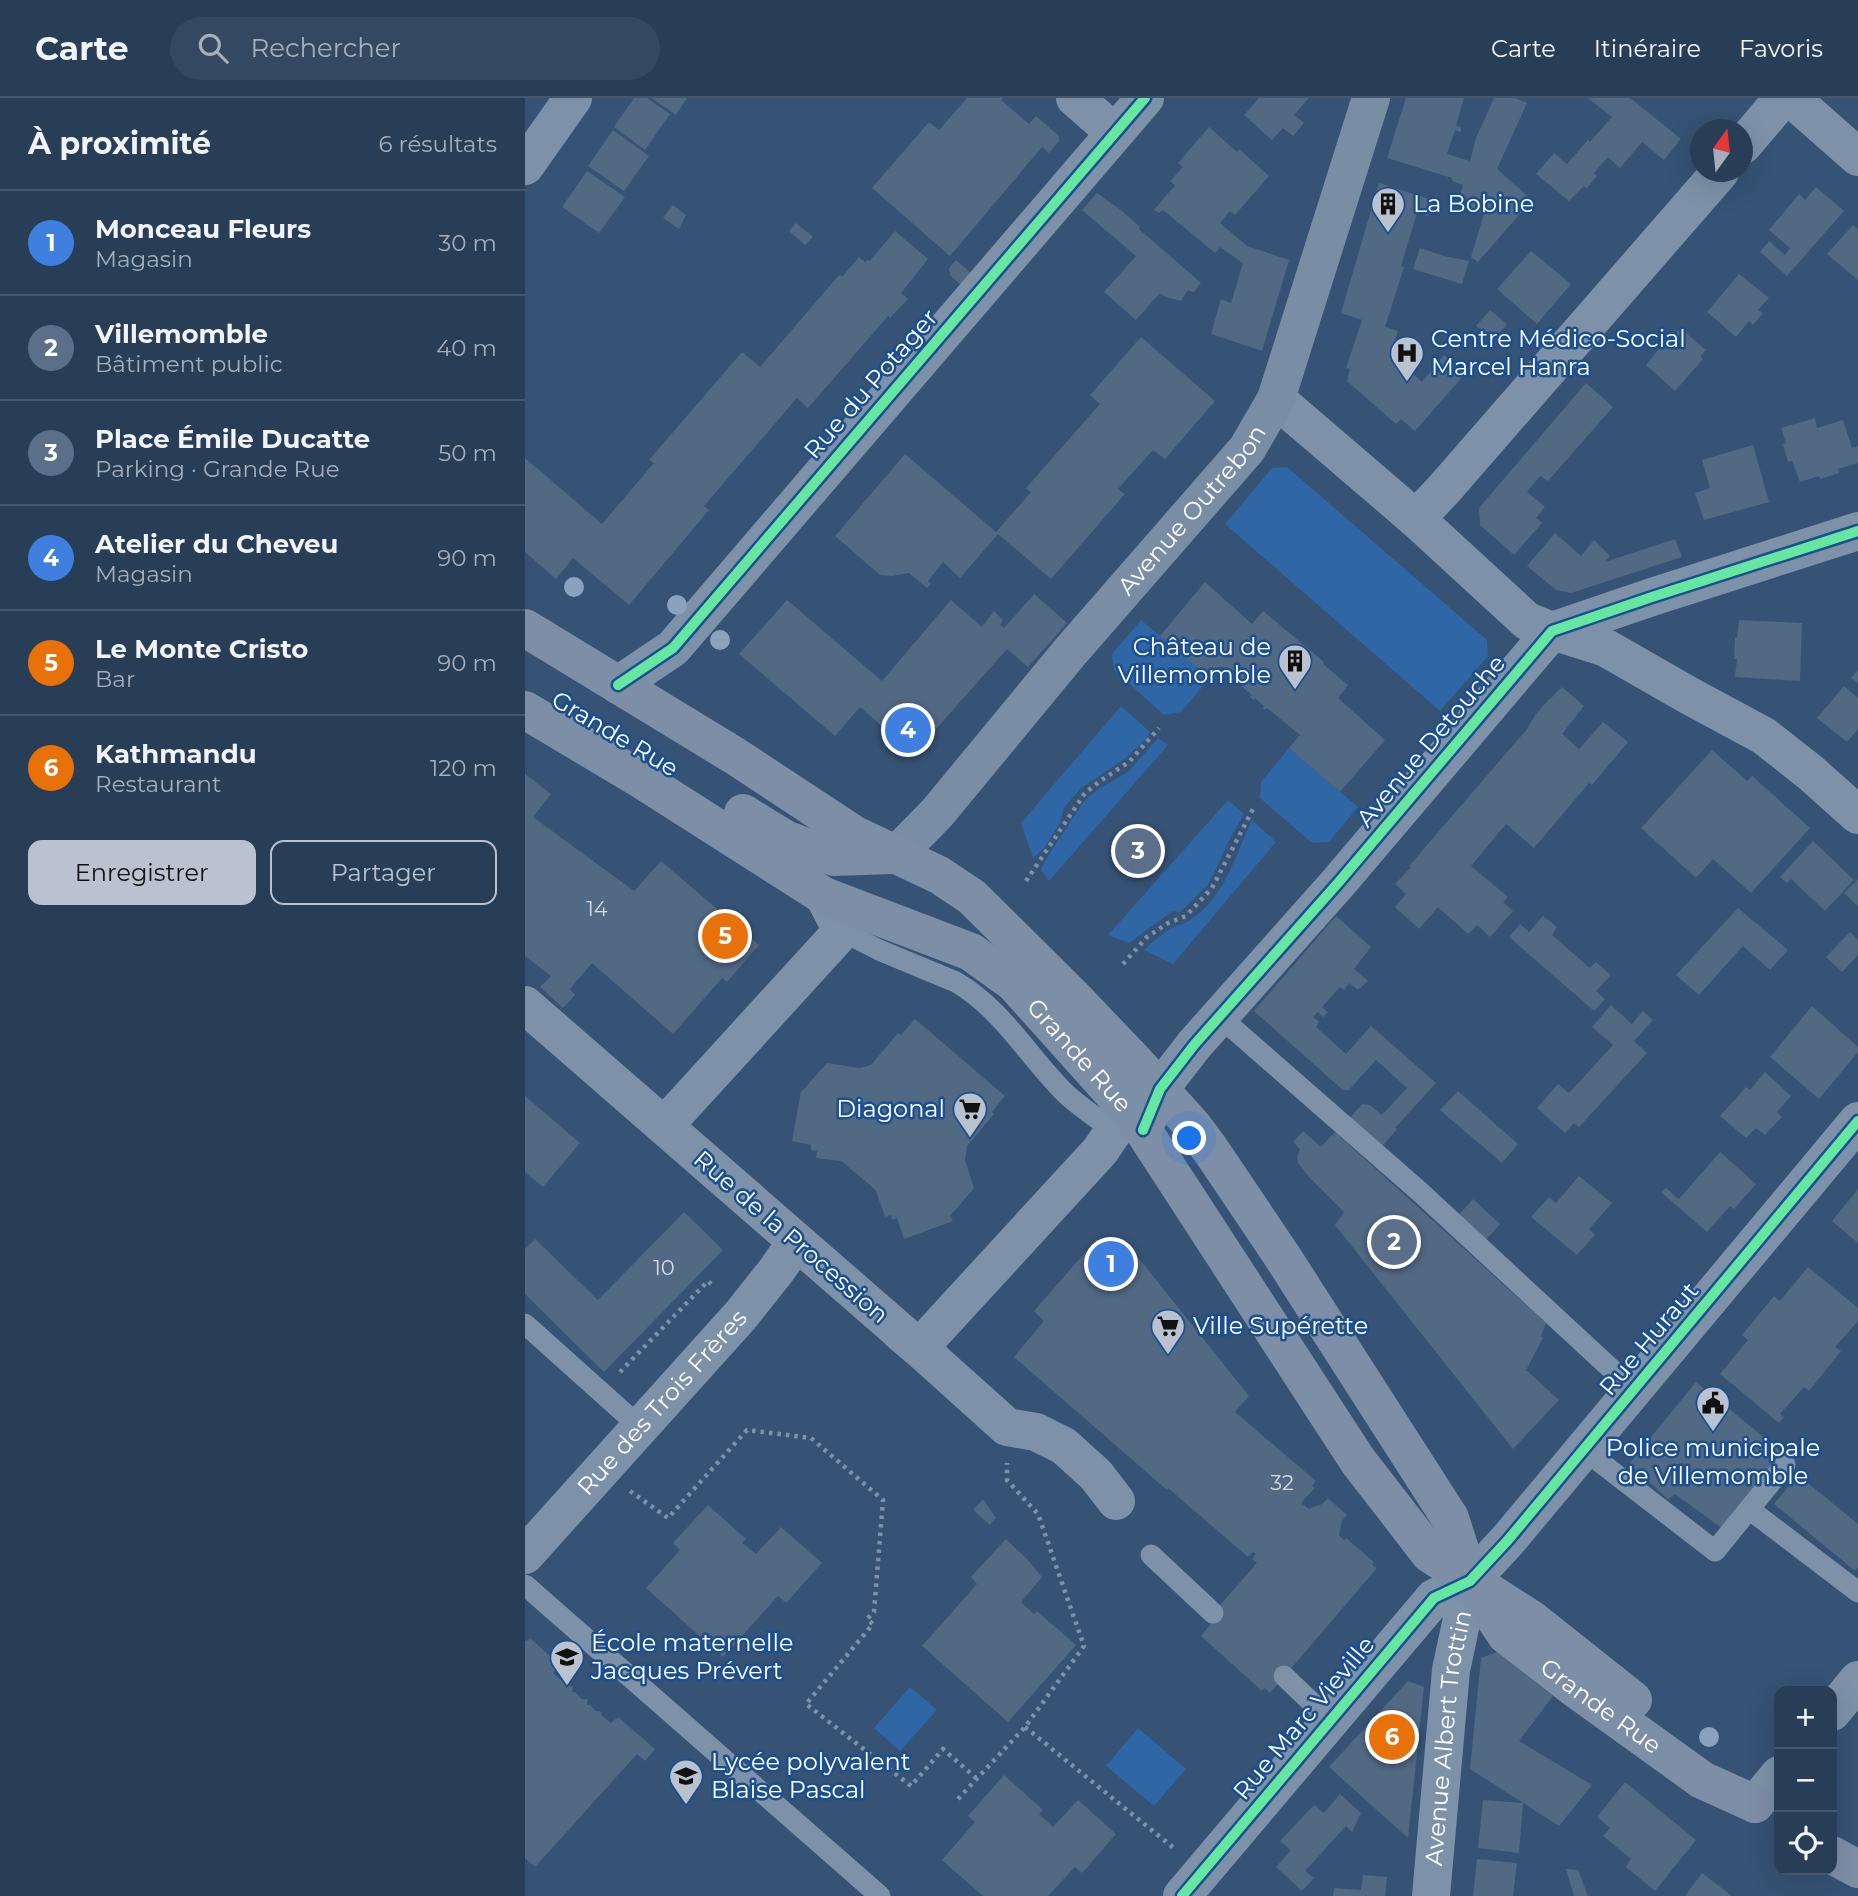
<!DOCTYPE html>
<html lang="fr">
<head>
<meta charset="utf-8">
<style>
	:root { --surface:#283e57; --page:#344961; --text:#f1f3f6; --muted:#a5aeba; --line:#44576d; --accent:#b9c2ce }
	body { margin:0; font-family:Montserrat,sans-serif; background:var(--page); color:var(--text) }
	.controls { position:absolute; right:21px; bottom:21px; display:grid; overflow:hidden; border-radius:14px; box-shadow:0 7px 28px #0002 }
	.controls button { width:63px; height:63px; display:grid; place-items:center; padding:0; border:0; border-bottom:2px solid var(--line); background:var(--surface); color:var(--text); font:35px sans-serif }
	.compass { position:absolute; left:1165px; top:21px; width:63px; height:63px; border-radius:50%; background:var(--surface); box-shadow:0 7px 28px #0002; rotate:15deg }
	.you { position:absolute; left:665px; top:1041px; width:24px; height:24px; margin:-18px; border:5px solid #fff; border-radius:50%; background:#1a73e8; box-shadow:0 0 0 10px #1a73e833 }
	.badge { display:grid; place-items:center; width:46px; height:46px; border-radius:50%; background:var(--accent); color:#fff; font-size:23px; font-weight:700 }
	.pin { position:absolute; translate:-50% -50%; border:4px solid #fff; box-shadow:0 2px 7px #0006 }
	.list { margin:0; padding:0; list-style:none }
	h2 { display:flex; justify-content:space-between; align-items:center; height:91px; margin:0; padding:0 28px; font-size:30px }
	h2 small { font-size:23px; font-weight:400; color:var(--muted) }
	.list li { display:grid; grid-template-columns:46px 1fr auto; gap:21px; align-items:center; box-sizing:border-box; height:105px; padding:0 28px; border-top:2px solid var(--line) }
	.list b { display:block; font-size:26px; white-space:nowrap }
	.list p { margin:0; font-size:23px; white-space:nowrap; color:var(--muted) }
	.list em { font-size:23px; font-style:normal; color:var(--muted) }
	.actions { display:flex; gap:14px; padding:21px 28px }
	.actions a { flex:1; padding:16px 0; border:2px solid var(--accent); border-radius:14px; text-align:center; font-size:24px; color:var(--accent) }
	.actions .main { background:var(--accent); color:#111 }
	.icon { flex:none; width:38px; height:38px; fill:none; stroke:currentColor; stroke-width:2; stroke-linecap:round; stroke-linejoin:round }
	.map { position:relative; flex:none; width:1333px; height:1798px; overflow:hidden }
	header { display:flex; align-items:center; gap:42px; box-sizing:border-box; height:98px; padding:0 35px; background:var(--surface); border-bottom:2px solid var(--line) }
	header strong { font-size:33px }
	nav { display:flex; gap:38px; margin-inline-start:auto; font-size:24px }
	.search { width:490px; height:63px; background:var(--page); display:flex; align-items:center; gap:18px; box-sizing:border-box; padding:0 24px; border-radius:38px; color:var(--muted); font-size:26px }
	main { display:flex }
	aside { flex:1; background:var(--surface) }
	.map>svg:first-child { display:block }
	.green { fill:#2f66a5 }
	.building { fill:#526984 }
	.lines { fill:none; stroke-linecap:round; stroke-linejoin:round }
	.path { stroke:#7d92a8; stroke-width:4.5; stroke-dasharray:3.5 5; stroke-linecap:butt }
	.lane { stroke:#7d92a8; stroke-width:21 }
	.street { stroke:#7d92a8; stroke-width:38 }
	.secondary { stroke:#798da4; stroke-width:38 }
	.primary { stroke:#7d8ea7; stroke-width:38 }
	.cycleway-casing { stroke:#1b4f8f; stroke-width:15 }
	.cycleway { stroke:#66e7a1; stroke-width:10 }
	.tree { fill:#8aa2be }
	.labels { text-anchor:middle; stroke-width:5; stroke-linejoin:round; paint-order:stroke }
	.number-label { font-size:21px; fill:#d4dae0 }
	.poi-label { font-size:24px; fill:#fff; stroke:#1b4f8f; text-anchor:start }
	.street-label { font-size:24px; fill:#fff; stroke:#1b4f8f }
</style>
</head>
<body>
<header>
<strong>Carte</strong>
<div class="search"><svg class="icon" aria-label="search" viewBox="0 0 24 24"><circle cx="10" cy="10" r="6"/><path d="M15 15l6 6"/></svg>Rechercher</div>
<nav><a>Carte</a><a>Itinéraire</a><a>Favoris</a></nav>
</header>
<main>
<aside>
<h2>À proximité<small>6 résultats</small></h2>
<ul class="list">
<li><span class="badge" style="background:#3f7fe0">1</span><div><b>Monceau Fleurs</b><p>Magasin</p></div><em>30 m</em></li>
<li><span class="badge" style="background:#5c6f8a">2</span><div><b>Villemomble</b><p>Bâtiment public</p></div><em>40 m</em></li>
<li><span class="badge" style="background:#5c6f8a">3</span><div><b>Place Émile Ducatte</b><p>Parking · Grande Rue</p></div><em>50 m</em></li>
<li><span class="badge" style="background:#3f7fe0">4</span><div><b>Atelier du Cheveu</b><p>Magasin</p></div><em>90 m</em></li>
<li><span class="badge" style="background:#e8710a">5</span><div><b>Le Monte Cristo</b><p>Bar</p></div><em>90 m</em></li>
<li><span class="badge" style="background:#e8710a">6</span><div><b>Kathmandu</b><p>Restaurant</p></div><em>120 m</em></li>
</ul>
<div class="actions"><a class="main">Enregistrer</a><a>Partager</a></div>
</aside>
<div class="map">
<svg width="1333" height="1798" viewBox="0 0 1333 1798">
	<rect width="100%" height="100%" fill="#365274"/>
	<!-- green -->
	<path class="green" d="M762 369 962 542 963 558 915 613 700 426 747 370Z
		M616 522 685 580 656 614 639 617 589 572 587 556Z
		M596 608 625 634 621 641 602 659 555 691 539 710 535 725 519 750 508 760 496 725Z
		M633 640 643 647 524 783 516 771 526 753 560 702 572 692 603 674Z
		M764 650 833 709 804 744 787 745 735 700 736 684Z
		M703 702 719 716 706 739 683 787 654 815 648 813 604 845 583 837Z
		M727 722 751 744 648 866 619 852C628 843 638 835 649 829 654 827 660 825 664 823 702 797 709 759 727 722Z
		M385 1589 412 1612 375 1653 349 1630Z
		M613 1630 661 1671 629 1708 581 1668Z"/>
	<!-- building -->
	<path class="building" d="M109 0H122L145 16 120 52 89 29Z
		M127 0H162L151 17Z
		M442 0H478L476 2 504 26 511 18 534 38V43L524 55 517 49 425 158 347 90 404 24 414 32Z
		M734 0H784L769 17 779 25 768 38 758 30 747 42 719 17Z
		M881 0H939L931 28 936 29V34L930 32 922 56 945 63 951 40 969 0H990L1002 5 972 71 1007 102 953 164 946 159 959 116 932 108 938 87 927 83V80L862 60Z
		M1063 0H1105L1156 41 1139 62 1117 44 1095 70 1083 59 1069 75 1072 78 1062 90 1059 88 1044 103 1011 76 1029 55 1042 66 1063 42 1065 44 1087 19Z
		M684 29 712 54 714 51 744 78 710 117 705 113 695 125 722 148 764 162 737 253 686 236 696 201 706 205 718 165 695 149 690 155 638 112 634 115 629 112 650 87 645 83 658 69 653 65Z
		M88 32 124 58 99 93 63 68Z
		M62 73 100 99 74 135 37 109Z
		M854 85 907 102 903 118 892 115 876 168 879 169 860 229 873 233 866 256 897 284 919 257 940 276 890 333 876 321 871 326 822 283 825 271 821 270 837 222 816 215Z
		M1291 89 1319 113 1262 178 1235 154 1244 143 1260 157 1265 150 1244 132 1274 96 1280 102Z
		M572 95 597 113 615 129 614 131 676 185 669 194 663 192 656 203 641 199 635 195 611 222 579 194 611 158 557 112Z
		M148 107 161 117 154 131 138 120Z
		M271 125 288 139 280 147 264 133Z
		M1328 127 1333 131V182L1302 156Z
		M370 133 403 161 376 195 383 201 365 220 363 218 283 310 272 300 179 408 184 412 104 507 48 460 31 481 0 454V360L77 426 129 365 124 362 217 254 235 269 314 177 317 179 334 159 340 164 343 162 345 163Z
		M895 150 919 158 944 163 937 186 888 171Z
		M1006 153 1046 186 1012 226 972 191Z
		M431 162 446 175 436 187 425 177 424 170Z
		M1214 176 1244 200 1233 212 1238 215 1228 227 1224 223 1211 239 1182 214Z
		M965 212 982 226 968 242 951 228Z
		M1155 230 1181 252 1175 258 1178 261 1150 293 1121 267 1147 235 1150 237Z
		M616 239 690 303 640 361 628 352 593 391 600 396 526 481 473 436 435 480 418 464 403 483 406 486 402 490 384 475 367 478 355 477 310 438 380 356 471 434 506 394 501 390 575 306 565 297Z
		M1061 285 1088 309 1023 383 1015 378 1002 394 1020 409 1011 420 1017 425 989 457 955 427 954 410Z
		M1290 320 1292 330 1318 322 1327 350 1333 348V365L1313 371 1314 375 1295 381 1294 378 1275 384 1267 363 1263 364 1258 346 1261 345 1256 330Z
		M1228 347 1244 404 1179 422 1170 395 1185 390 1177 362Z
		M1030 435 1056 458 1069 442 1085 458 1081 462 1083 463 1150 441 1157 459 1046 495 1031 492 1002 468Z
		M680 484 727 526 738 513 799 564 798 566 823 587 813 600 860 642 815 694 764 650 775 637 742 610 740 612 738 610 739 608 730 600 729 602 725 599 727 597 716 588 718 586 696 568 685 580 635 538Z
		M509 496 542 525 503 569 482 551 389 656 335 609 310 638 214 556 262 502 357 583 426 502 457 529 469 513 478 522 475 527 479 530Z
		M1214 522 1277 525 1275 583 1210 579 1212 561H1209L1210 540H1212Z
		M1333 572V585L1326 580Z
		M1319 588 1333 600V631L1322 644 1292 620Z
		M1037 589 1059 608 1037 636 1047 645 1054 651 1078 624 1103 644 1067 687 1064 685 1009 750 981 726 946 768 983 799 978 804 988 813 965 839 952 827 943 836 913 809 894 831 870 809 881 796 870 786 886 769 884 768 1002 631 1011 616 1024 601H1025Z
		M1187 652 1222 683 1227 678 1285 730 1226 795 1188 761 1171 780 1116 730Z
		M0 676 26 696 8 719 109 793 136 763 234 847 202 884 197 880 148 936 67 865 45 891 50 897 38 910 15 889 26 878 0 858Z
		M1288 743 1329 782 1300 813 1266 781 1262 785 1255 779Z
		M1333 781V808L1319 795Z
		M1213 810 1263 852 1245 872 1218 848 1174 897 1151 877Z
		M811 818 846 849 829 871 843 883 833 892 824 885 819 892 815 889 797 909 803 914 798 919 793 914 788 919 794 924 791 929 821 956 846 928 911 985 870 1030 872 1031 855 1051 823 1022 837 1006 845 1007 857 1017 882 990 851 962 824 992H818L729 913Z
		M1018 818 1032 829 1027 837 1065 870 1071 864 1086 877 1071 893 1080 901 1069 913 984 839 995 826 1004 834Z
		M1325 834 1333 842V857L1317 874 1301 859Z
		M1086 907 1107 926 1118 913 1128 922 1109 943 1122 955 1054 1029 1049 1025 1040 1035 1012 1010 1033 986 1044 995 1088 947 1067 929Z
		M1287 908 1333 949V954L1294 1001 1245 959Z
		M390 921 480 998 467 1014 469 1016 442 1048 440 1062 449 1090 425 1118 428 1123 379 1141 372 1120 367 1122 366 1117 360 1119 351 1093 345 1087 316 1063 291 1060 292 1053 286 1052V1047L267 1043 276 993H277L302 965 334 970 346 967 373 935 376 937Z
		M1240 974 1266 998 1252 1014 1257 1019 1240 1037 1231 1030 1221 1040 1195 1018 1221 989 1225 992Z
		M933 993 993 1046 977 1065 915 1012Z
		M0 998 55 1045 18 1089 0 1074Z
		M778 1033 796 1049 810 1034 1021 1225 1016 1238 1018 1240 1001 1272 1034 1302 988 1351 810 1127 819 1114 784 1079 773 1065 772 1059 775 1051 768 1044Z
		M1195 1054 1231 1086 1209 1111 1205 1108 1182 1134 1136 1094 1141 1090 1154 1101Z
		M1054 1078 1087 1105 1064 1131 1070 1137 1052 1157 1006 1119 1024 1099 1031 1105Z
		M1333 1091V1145L1307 1123Z
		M948 1101 975 1126 960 1143 932 1119Z
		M159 1114 198 1152 79 1274 0 1196V1151L10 1141 73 1202Z
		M571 1142 600 1143 724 1298 710 1314 791 1383 787 1388 790 1390 776 1405 784 1411 797 1406 803 1400 822 1417 817 1423 814 1437 819 1442 821 1440 849 1464 847 1467 852 1470 745 1595 740 1590 737 1593 676 1538 686 1526 682 1522 732 1465 727 1461 731 1456 728 1454 723 1459 643 1390 642 1392 489 1259 519 1223 509 1213Z
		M1283 1169 1333 1210V1223L1310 1249 1316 1253 1284 1293 1279 1289 1255 1316 1259 1319 1254 1325 1195 1276 1223 1242 1217 1237 1249 1198 1255 1203Z
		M1171 1284 1258 1355 1198 1431 1150 1396 1143 1401 1104 1366Z
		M1273 1377 1333 1426V1469L1330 1473 1249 1406Z
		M458 1401 471 1420 465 1427 448 1412Z
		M183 1407 221 1441 217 1445 231 1456 256 1429 297 1465 261 1505 253 1498 198 1559 121 1490 155 1452 148 1445Z
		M481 1441 502 1461 517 1479 496 1504 509 1516 512 1513 551 1547 483 1624 397 1548 452 1486 446 1479Z
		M6 1541 35 1567 28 1575 43 1588H48L47 1594H50L57 1601H63L62 1607H65L71 1613 77 1614 76 1617 86 1625 93 1619 130 1651 120 1663 112 1656 10 1769 0 1760V1543Z
		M972 1554 1028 1598 994 1643 1067 1687 1034 1728 945 1671 956 1560Z
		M883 1583 899 1589 883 1740 804 1669Z
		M479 1677 518 1712 514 1716 528 1729 553 1702 591 1736 557 1775 550 1769 523 1798H458L417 1762 450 1724 443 1718Z
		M1100 1684 1171 1742 1130 1793 1101 1769 1106 1761 1078 1738 1085 1730 1072 1719Z
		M815 1696 836 1715 827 1734 821 1728 780 1773 789 1780 777 1793 751 1769 766 1752 755 1743 789 1707 799 1715Z
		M958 1702 998 1705 994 1755 953 1750Z
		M952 1761 992 1765 988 1798H948Z
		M1041 1771 1053 1772 1063 1798H1049Z
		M1177 1775 1207 1798H1160Z
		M838 1777 862 1779 860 1798H808L809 1790 836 1792Z"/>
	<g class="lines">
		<!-- path -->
		<path class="path" d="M501 783 560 695 575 683 604 664 634 630
			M598 866 622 839 643 825 661 818 687 790 728 711
			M95 1274 183 1183 189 1189
			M105 1393 143 1420 222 1332 286 1340 358 1402 349 1514 342 1521 348 1526 281 1606 386 1688 418 1651 451 1680
			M500 1629 650 1751
			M433 1701 500 1629 559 1548 513 1416 482 1382V1365"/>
		<!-- lane -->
		<path class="lane" d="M317 833 354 852 431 884C477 911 503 958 540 995 557 1011 578 1024 596 1038
			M695 919 894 1093 1109 1292
			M0 1226 115 1329
			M1058 1351 1190 1453 1260 1367
			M1224 1411 1333 1494
			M626 1457 688 1515
			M0 1487 355 1798
			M759 1578 805 1622"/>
		<!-- street -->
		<g class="street">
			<path d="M550 0 589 34"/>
			<path d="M1266 0 1333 59"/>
			<path d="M1218 47 1258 0"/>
			<path d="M0 68 48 0"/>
			<path d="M751 301 891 421 1002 523 1027 533 1081 550 1163 597 1239 638 1286 675 1333 717"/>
			<path d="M891 421 920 390 1195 74"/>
			<path d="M93 587 148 550 620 0"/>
			<path d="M0 907 394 1250 482 1329 511 1334 539 1348 571 1377 591 1403"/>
			<path d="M623 1021 635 991 669 947 813 785 1027 533 1127 499 1333 433"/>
			<path d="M139 1028 317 833 299 798"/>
			<path d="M375 1234 394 1250 575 1053 603 1012 608 980"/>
			<path id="s1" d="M0 1457 216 1217 251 1173 269 1147"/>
			<path d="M1307 1614 1333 1582"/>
			<path d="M1230 1706 1254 1677"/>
			<path d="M657 1798 909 1500 945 1483 983 1442 1333 1023"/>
			<path id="s2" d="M906 1798 926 1572 945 1483"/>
		</g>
		<!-- secondary -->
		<path class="secondary" id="s3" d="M371 757 413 714 545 554 722 351 751 301 846 0"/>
		<!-- primary -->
		<g class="primary">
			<path id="s4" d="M0 530 210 658 330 737 414 777 447 799 546 897 611 965 667 1027 685 1051 757 1158 925 1420 945 1483 981 1537 1048 1589 1177 1682 1230 1706"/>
			<path id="s5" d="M0 612 117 682 299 798 446 854 489 885 603 1012 618 1032 833 1363 905 1456 1006 1521 1108 1602"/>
			<path d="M218 715 260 741 309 759 367 757"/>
			<path d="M1307 1757 1333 1771"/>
		</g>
		<!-- cycleway casing -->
		<g class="cycleway-casing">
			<path id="cycleway" d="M93 587 148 550 620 0
				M618 1032 635 991 669 947 813 785 1027 533 1127 499 1333 433
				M657 1798 909 1500 945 1483 983 1442 1333 1023"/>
		</g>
		<!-- cycleway -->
		<use href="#cycleway" class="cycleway"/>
	</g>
	<!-- trees -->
	<g class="tree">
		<circle cx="49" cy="489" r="10"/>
		<circle cx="152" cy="507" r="10"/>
		<circle cx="195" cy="542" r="10"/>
		<circle cx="1184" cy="1639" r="10"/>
	</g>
	<!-- icons -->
	<defs>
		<g id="building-pin" transform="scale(1.75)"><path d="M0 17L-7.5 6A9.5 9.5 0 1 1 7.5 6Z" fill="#b9c2ce" stroke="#1b4f8f"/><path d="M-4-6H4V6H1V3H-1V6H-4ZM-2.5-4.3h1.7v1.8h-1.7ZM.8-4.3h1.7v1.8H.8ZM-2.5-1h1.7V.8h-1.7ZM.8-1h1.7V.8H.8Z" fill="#111"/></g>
		<g id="hospital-pin" transform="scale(1.75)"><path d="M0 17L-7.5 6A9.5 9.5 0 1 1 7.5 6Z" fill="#b9c2ce" stroke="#1b4f8f"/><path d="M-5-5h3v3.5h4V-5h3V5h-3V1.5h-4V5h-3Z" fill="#111"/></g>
		<g id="supermarket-pin" transform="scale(1.75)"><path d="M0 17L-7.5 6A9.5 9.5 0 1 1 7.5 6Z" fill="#b9c2ce" stroke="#1b4f8f"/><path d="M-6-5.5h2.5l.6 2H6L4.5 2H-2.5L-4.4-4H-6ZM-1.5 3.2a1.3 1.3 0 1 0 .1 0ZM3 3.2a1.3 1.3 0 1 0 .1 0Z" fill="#111"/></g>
		<g id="civic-pin" transform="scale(1.75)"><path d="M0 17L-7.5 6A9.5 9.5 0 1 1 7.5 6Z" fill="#b9c2ce" stroke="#1b4f8f"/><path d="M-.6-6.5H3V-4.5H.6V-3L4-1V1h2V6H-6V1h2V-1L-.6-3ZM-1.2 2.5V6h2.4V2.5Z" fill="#111"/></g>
		<g id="school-pin" transform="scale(1.75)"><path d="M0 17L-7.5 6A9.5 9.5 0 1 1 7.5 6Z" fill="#b9c2ce" stroke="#1b4f8f"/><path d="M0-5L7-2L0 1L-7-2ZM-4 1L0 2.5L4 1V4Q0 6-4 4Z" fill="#111"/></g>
	</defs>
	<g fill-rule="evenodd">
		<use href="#building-pin" x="863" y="106"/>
		<use href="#hospital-pin" x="882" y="255"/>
		<use href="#building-pin" x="770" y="563"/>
		<use href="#supermarket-pin" x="445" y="1011"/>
		<use href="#supermarket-pin" x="643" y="1228"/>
		<use href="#civic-pin" x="1188" y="1305"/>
		<use href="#school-pin" x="42" y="1559"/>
		<use href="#school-pin" x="161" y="1678"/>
	</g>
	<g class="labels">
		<!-- number labels -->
		<g class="number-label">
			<text x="72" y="818">14</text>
			<text x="139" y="1177">10</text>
			<text x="757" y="1392">32</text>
		</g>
		<!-- poi labels -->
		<g class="poi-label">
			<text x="888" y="114">La Bobine</text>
			<text x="906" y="249">Centre Médico-Social<tspan x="906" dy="28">Marcel Hanra</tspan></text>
			<text x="746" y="557" text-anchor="end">Château de<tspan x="746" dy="28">Villemomble</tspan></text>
			<text x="420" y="1019" text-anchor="end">Diagonal</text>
			<text x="668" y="1236">Ville Supérette</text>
			<text x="1188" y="1358" text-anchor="middle">Police municipale<tspan x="1188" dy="28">de Villemomble</tspan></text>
			<text x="66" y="1553">École maternelle<tspan x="66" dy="28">Jacques Prévert</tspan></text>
			<text x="186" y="1672">Lycée polyvalent<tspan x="186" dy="28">Blaise Pascal</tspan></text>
		</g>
		<!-- street labels -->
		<g class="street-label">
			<text transform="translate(346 286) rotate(-49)" y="8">Rue du Potager</text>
			<text dy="8" stroke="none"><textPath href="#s3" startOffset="455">Avenue Outrebon</textPath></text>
			<text transform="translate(90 636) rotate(31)" y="8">Grande Rue</text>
			<text transform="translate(906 643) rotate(-50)" y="8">Avenue Detouche</text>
			<text dy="8" stroke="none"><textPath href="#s5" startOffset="660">Grande Rue</textPath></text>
			<text transform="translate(266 1139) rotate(41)" y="8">Rue de la Procession</text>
			<text transform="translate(1124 1241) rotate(-50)" y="8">Rue Huraut</text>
			<text dy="8" stroke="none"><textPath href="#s1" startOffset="205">Rue des Trois Frères</textPath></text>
			<text dy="8" stroke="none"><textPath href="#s4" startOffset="1559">Grande Rue</textPath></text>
			<text transform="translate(779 1620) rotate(-50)" y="8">Rue Marc Vieville</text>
			<text dy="8" stroke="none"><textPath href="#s2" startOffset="159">Avenue Albert Trottin</textPath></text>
		</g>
	</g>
</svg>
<div class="controls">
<button>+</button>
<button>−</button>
<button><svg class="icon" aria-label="locate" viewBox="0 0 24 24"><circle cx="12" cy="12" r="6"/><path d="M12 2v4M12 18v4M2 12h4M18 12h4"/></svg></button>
</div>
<svg class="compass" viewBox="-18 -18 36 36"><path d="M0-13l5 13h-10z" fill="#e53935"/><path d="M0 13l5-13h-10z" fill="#a5aeba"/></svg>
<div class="you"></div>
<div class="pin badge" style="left:586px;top:1166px;background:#3f7fe0">1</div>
<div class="pin badge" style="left:869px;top:1144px;background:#5c6f8a">2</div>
<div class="pin badge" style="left:613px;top:753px;background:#5c6f8a">3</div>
<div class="pin badge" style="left:383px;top:632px;background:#3f7fe0">4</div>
<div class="pin badge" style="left:200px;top:838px;background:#e8710a">5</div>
<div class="pin badge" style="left:867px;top:1639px;background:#e8710a">6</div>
</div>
</main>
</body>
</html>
